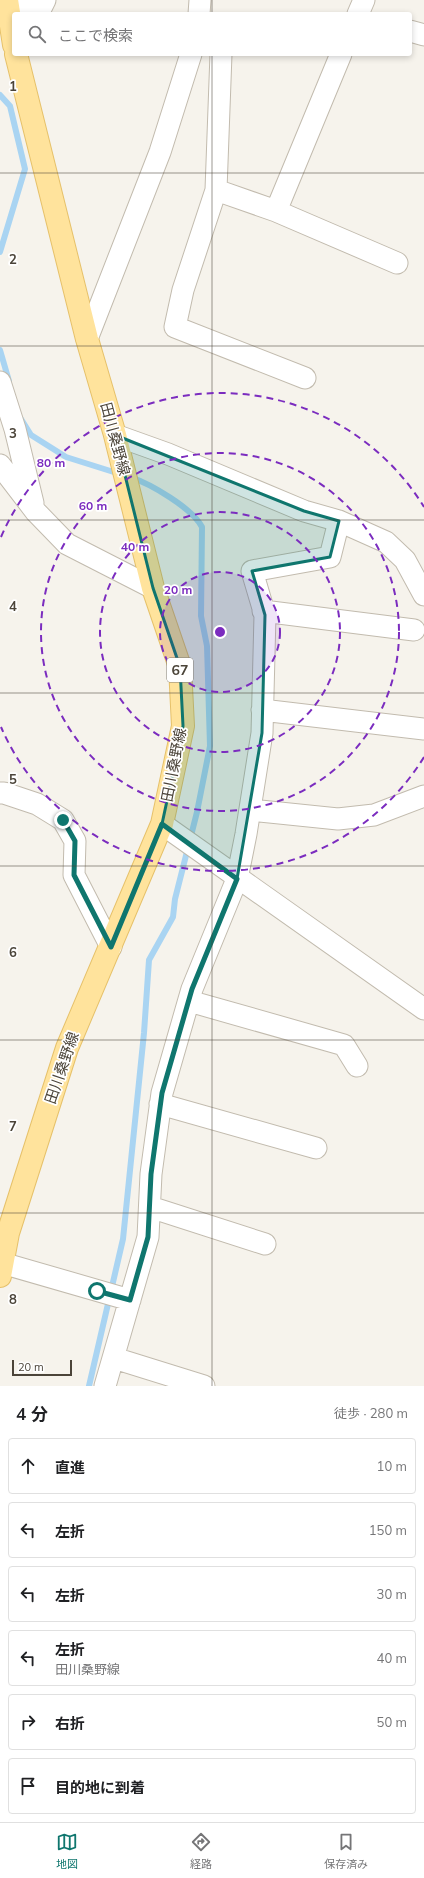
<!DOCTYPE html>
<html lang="ja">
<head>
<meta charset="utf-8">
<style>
	:root { --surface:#fff; --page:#f6f6f6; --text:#202124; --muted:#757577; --line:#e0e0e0; --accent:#0f766e }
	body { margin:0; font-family:Mulish,"Noto Sans JP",sans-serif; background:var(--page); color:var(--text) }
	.scale { position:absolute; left:12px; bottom:10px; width:60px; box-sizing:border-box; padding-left:4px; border:2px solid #4b4439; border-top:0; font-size:11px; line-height:14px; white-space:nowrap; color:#4b4439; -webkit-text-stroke:3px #fff; paint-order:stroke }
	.stop { position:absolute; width:12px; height:12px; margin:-9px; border:3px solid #0f766e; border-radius:50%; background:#fff }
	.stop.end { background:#0f766e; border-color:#fff; box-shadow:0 1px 4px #0008 }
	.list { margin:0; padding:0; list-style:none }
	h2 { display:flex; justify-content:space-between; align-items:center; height:52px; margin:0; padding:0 16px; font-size:17px }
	h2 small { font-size:13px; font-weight:400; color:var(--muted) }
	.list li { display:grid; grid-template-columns:26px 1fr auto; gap:12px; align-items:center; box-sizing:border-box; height:56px; margin:0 8px 8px; padding:0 8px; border:1px solid var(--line); border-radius:4px }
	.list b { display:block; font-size:15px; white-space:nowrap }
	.list p { margin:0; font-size:13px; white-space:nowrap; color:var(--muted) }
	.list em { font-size:13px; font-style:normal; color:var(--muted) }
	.icon { flex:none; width:22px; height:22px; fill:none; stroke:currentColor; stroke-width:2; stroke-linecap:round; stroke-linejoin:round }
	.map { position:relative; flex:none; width:424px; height:1386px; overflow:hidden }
	.search { position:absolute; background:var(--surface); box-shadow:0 2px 6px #0003; left:12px; right:12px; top:12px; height:44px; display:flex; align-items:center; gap:10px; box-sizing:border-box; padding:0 14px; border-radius:4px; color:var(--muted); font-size:15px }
	.sheet { height:436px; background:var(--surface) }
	nav { display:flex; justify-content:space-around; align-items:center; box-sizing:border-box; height:56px; border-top:1px solid var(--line); background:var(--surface); font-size:11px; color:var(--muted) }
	nav a { display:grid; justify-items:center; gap:2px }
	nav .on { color:var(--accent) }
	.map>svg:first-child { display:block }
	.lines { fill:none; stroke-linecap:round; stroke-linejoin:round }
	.stream { stroke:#a9d4f2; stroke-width:6 }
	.street-casing { stroke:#c2bbae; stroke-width:23 }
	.primary-casing { stroke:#e6c16a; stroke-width:24 }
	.street { stroke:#fff; stroke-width:21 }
	.primary { stroke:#ffe39c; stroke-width:22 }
	.route { stroke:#0f766e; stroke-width:5 }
	.marked { fill:#0f766e; fill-opacity:0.2; stroke:#0f766e; stroke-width:3; stroke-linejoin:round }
	.grid { fill:none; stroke:#4b4439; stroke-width:1; stroke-opacity:0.55 }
	.ring { fill:none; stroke:#7b2cbf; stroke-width:2; stroke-dasharray:7 5 }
	.labels { text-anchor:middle; stroke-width:3.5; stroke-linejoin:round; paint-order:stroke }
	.shield { fill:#fff; stroke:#817c74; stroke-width:1 }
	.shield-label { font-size:14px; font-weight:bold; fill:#4b4439 }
	.street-label { font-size:15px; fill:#4b4439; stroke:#fff }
	.grid-label { font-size:13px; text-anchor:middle; font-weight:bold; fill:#4b4439; stroke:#fff; stroke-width:3.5; stroke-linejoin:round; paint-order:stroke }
	.centre { fill:#7b2cbf; stroke:#fff; stroke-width:2 }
	.ring-label { font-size:12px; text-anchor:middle; font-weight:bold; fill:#7b2cbf; stroke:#fff; stroke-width:3.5; stroke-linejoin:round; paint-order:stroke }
</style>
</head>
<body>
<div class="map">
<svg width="424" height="1386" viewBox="0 0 424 1386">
	<rect width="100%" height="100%" fill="#f6f3ec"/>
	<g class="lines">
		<!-- stream -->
		<path class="stream" d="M0 95 10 106 25 169 0 252
			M0 350 9 381
			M21 419 31 435 66 457 120 474
			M89 1386 123 1239 144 1033 149 960 173 917 175 899 197 812 210 746 207 646 201 616 202 527C192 508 151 484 130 477"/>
		<!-- street casing -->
		<g class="street-casing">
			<path id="street" d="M8 3 39 12 45 0
				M199 14 200 0
				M358 14 364 0
				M410 31 424 35
				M221 54 216 190 276 211
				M341 54 276 211 397 263
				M216 190 183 290 175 327 305 378
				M87 339 160 152 191 54
				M0 382 15 429 33 503
				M115 435 168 454 304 511 339 521 386 542 405 560 424 595
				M0 465 36 512 67 544 153 588
				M263 611 414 630
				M262 710 424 729
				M0 793H4L37 804 63 820 75 841 74 875 111 947
				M250 810 338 819 374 815 424 796
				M162 824 424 1009
				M189 1001 344 1045 357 1066
				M160 1104 316 1148
				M150 1207 265 1244
				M2 1263 130 1300
				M114 1358 204 1386
				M105 1386 148 1237 151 1174 162 1093 192 989 237 879 246 834 262 733 265 615 252 571 330 557 339 521"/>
		</g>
		<!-- primary casing -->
		<g class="primary-casing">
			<path id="primary" d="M7 0 14 45
				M0 1276 8 1233 67 1048 162 824 183 726 180 667 153 588 115 435 87 339 16 54"/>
		</g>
		<!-- street -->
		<use href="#street" class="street"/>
		<!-- primary -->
		<use href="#primary" class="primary"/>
	</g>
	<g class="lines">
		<!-- route -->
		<path class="route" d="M63 820 75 841 74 875 111 947 162 824 237 879 192 989 162 1093 151 1174 148 1237 130 1300 97 1291"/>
	</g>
	<!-- marked area -->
	<path class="marked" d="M115 435 304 511 339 521 330 557 252 571 265 615 262 733 237 879 162 824 183 726 180 667 153 588Z"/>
	<!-- grid -->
	<path class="grid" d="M212 0V14M212 54V1386M0 173H424M0 346H424M0 520H424M0 693H424M0 866H424M0 1040H424M0 1213H424"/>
	<!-- distance rings -->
	<circle cx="220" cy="632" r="60" fill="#7b2cbf" fill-opacity=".12"/>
	<g class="ring">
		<circle cx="220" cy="632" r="60"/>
		<circle cx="220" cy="632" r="120"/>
		<circle cx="220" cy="632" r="179"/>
		<path d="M424 757A239 239 0 0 1 1 727M1 537A239 239 0 0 1 424 507"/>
	</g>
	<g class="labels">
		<!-- shield labels -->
		<rect class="shield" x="167" y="658" width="26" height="24" rx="3"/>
		<g class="shield-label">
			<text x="180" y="675">67</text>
		</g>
		<!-- street labels -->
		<g class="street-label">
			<text transform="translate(115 439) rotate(75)" y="5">田川桑野線</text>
			<text transform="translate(174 765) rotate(-79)" y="5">田川桑野線</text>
			<text transform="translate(62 1068) rotate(-71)" y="5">田川桑野線</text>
		</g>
	</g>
	<g class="grid-label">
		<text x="13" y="91">1</text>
		<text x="13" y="264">2</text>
		<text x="13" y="438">3</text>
		<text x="13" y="611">4</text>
		<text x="13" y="784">5</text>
		<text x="13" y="957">6</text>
		<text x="13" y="1131">7</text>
		<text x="13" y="1304">8</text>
	</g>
	<circle cx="220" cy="632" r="6" class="centre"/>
	<g class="ring-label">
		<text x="51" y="467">80 m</text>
		<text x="93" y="510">60 m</text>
		<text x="135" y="551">40 m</text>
		<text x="178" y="594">20 m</text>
	</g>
</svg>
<div class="scale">20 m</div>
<div class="stop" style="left:97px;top:1291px"></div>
<div class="stop end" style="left:63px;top:820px"></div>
<div class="search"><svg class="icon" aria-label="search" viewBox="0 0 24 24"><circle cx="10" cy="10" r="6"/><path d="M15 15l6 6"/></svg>ここで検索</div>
</div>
<section class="sheet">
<h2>4 分<small>徒歩 · 280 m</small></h2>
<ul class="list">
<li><svg class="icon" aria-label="ahead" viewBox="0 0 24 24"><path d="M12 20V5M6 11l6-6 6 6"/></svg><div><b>直進</b></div><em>10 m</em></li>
<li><svg class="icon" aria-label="left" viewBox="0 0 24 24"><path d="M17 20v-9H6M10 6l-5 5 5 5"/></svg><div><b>左折</b></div><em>150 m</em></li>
<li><svg class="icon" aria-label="left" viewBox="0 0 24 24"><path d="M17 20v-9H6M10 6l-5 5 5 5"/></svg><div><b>左折</b></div><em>30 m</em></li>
<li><svg class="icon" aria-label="left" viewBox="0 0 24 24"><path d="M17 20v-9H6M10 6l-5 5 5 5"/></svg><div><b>左折</b><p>田川桑野線</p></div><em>40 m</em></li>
<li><svg class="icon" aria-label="right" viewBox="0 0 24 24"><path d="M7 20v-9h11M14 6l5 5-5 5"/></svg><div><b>右折</b></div><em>50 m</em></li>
<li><svg class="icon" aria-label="arrive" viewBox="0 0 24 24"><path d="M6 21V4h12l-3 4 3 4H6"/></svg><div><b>目的地に到着</b></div></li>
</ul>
</section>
<nav>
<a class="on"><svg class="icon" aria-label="map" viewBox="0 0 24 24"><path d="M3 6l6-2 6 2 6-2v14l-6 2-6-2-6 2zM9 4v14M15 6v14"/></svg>地図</a>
<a><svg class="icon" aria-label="directions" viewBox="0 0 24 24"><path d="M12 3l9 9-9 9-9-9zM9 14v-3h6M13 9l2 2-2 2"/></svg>経路</a>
<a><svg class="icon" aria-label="saved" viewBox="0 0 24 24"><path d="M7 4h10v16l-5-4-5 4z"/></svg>保存済み</a>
</nav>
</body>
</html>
